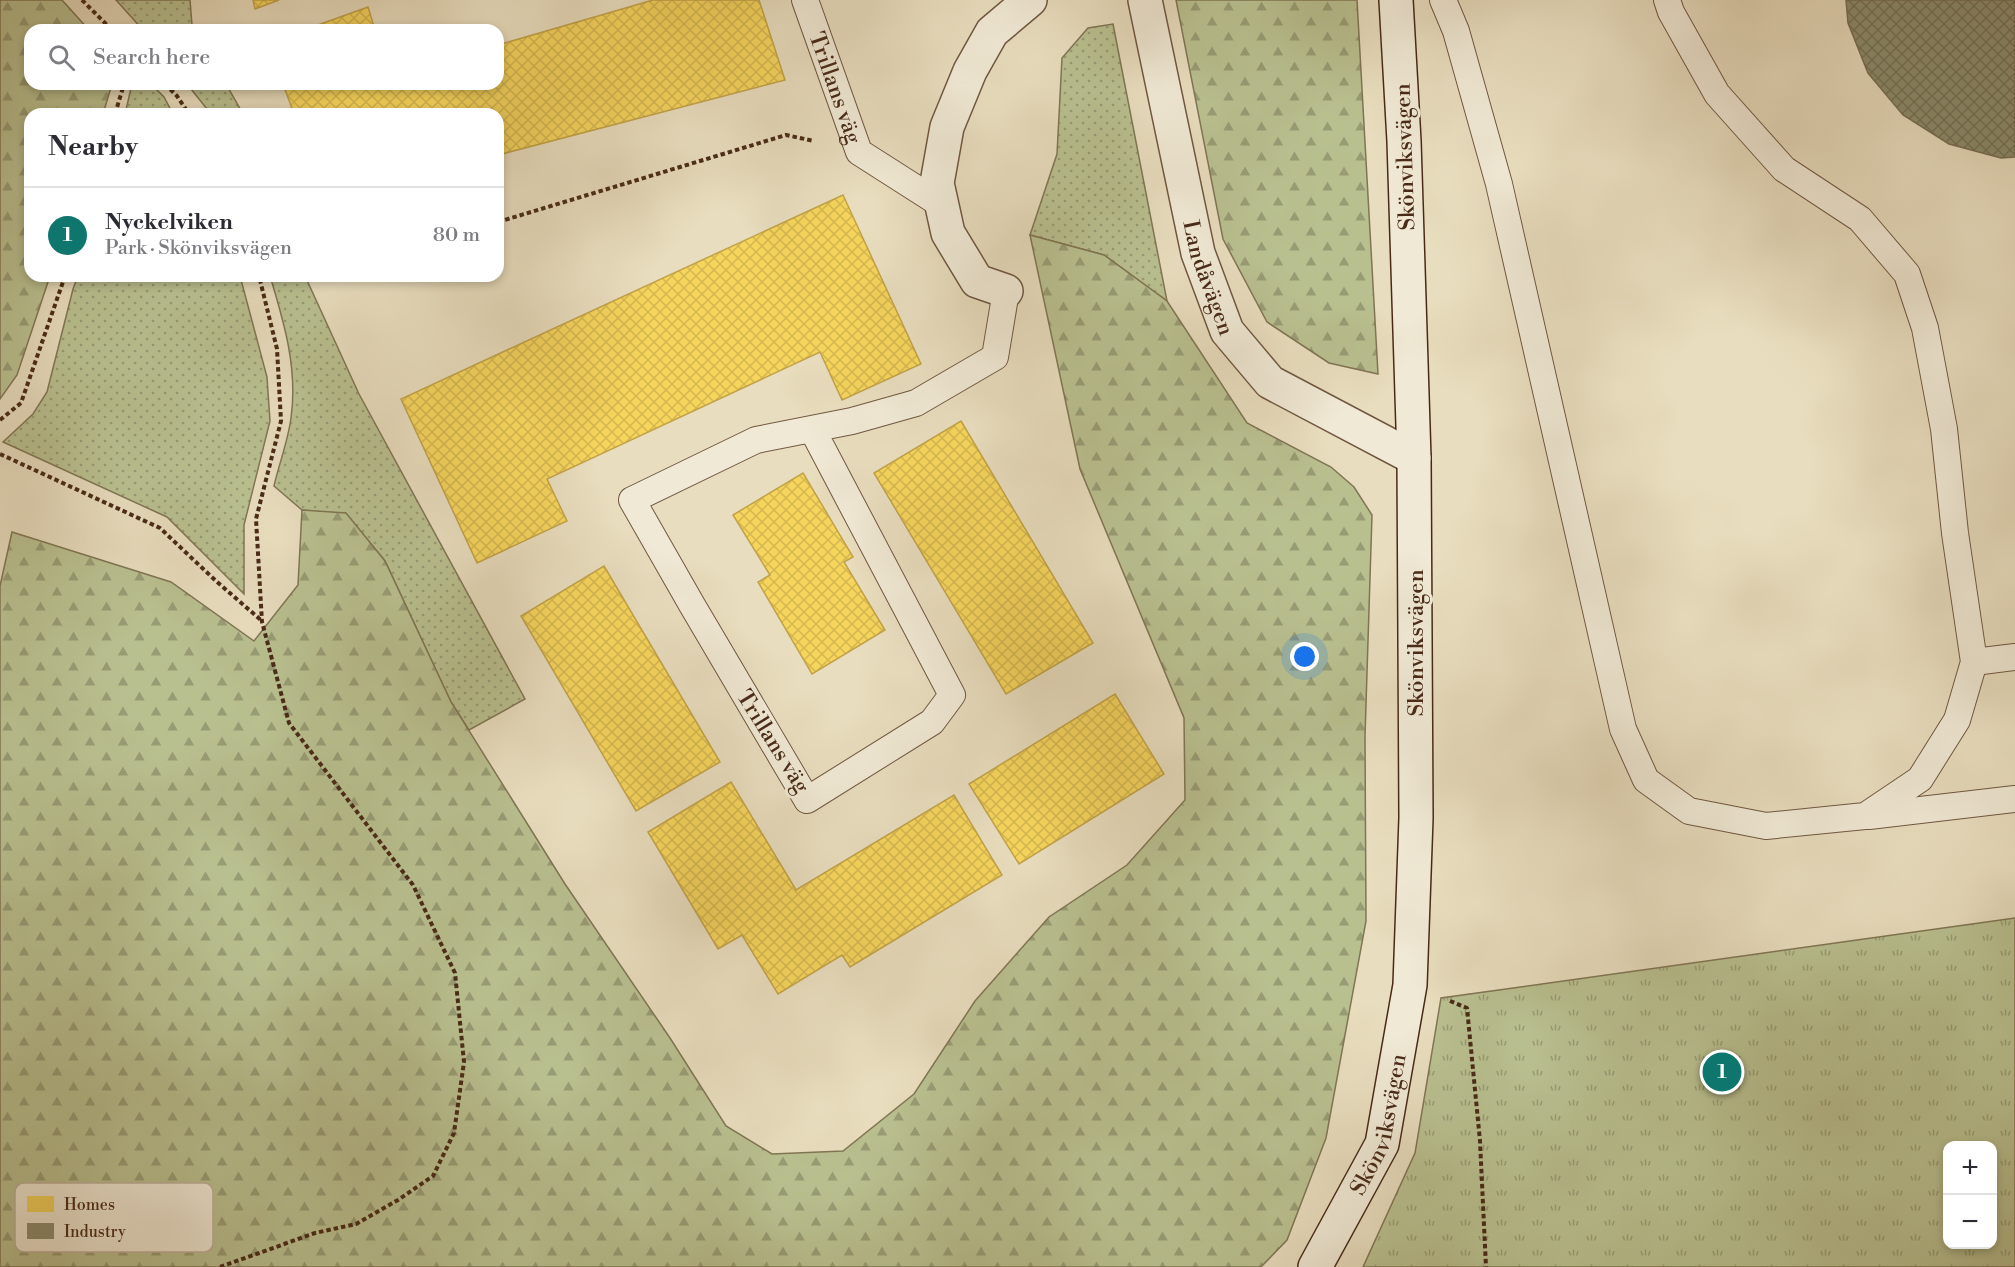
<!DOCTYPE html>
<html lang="en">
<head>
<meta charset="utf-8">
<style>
	:root { --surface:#fff; --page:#f2f2f3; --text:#2b2b33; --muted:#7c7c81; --line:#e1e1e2; --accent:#0f766e }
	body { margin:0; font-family:"Libre Bodoni",serif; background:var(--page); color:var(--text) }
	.controls { position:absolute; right:18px; bottom:18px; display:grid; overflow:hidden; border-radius:12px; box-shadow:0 3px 9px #0003 }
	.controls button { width:54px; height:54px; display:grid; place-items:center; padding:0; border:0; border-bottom:2px solid var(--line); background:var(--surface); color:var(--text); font:30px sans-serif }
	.you { position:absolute; left:1305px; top:657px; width:21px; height:21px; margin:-15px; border:4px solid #fff; border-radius:50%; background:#1a73e8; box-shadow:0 0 0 9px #1a73e833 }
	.badge { display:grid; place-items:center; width:39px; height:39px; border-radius:50%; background:var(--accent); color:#fff; font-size:20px; font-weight:700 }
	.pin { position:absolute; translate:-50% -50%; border:3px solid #fff; box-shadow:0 2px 6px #0006 }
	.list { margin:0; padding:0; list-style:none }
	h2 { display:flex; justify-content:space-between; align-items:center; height:78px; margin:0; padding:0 24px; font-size:26px }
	h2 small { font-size:20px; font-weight:400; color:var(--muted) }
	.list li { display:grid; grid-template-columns:39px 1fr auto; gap:18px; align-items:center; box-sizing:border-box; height:96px; padding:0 24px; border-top:2px solid var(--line) }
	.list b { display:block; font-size:22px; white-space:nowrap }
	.list p { margin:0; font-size:20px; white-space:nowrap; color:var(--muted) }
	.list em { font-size:20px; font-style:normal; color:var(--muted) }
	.icon { flex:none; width:33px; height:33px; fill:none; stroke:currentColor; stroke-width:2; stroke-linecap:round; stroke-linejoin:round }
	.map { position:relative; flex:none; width:2015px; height:1267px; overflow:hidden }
	.search { position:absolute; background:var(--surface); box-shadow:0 3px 9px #0003; left:24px; top:24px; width:480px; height:66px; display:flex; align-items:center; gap:15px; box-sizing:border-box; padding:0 21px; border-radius:18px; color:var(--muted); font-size:22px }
	.panel { position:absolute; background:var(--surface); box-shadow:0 3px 9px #0003; left:24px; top:108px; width:480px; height:174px; border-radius:18px }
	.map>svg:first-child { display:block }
	.grass { fill:url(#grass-dots); stroke:#817554; stroke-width:1.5 }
	.forest { fill:url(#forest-firs); stroke:#817554; stroke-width:1.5 }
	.park { fill:url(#park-tufts); stroke:#817554; stroke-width:1.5; fill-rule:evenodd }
	.homes { fill:url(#homes-cross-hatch); stroke:#c2a247; stroke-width:1.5 }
	.industry { fill:url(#industry-cross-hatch); stroke:#786f54; stroke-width:1.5 }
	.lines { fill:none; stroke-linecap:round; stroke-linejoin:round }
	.lane-casing { stroke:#715741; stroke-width:28 }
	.street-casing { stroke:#715741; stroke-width:36 }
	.secondary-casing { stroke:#492a17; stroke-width:36 }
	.path { stroke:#492a17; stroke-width:4; stroke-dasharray:4.5 3; stroke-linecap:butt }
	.lane { stroke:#f0e9d5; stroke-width:26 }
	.street { stroke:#f0e9d5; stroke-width:33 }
	.secondary { stroke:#f0e9d5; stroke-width:33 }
	.labels { text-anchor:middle; stroke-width:6; stroke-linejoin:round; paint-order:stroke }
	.street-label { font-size:22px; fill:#492a17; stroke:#f0e9d5 }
	.key { fill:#f0e9d5; stroke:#beb09c; stroke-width:1.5 }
	.key-label { font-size:16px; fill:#492a17 }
</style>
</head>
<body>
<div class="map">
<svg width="2015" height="1267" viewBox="0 0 2015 1267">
	<defs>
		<pattern id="grass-dots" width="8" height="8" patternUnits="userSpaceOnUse" patternTransform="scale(1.5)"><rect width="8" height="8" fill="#b9c090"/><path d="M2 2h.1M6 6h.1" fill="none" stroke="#989c75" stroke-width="1.8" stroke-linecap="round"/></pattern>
		<pattern id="forest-firs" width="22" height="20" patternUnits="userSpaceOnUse" patternTransform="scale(1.5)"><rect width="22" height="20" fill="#b9c090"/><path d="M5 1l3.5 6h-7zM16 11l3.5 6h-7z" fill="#989c75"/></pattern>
		<pattern id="park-tufts" width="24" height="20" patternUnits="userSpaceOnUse" patternTransform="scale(1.5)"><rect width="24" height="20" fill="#b9c090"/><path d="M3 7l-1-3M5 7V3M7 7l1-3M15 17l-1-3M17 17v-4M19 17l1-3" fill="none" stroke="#989c75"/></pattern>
		<pattern id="homes-cross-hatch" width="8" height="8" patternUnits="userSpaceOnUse" patternTransform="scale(1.5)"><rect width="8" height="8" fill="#f6d55c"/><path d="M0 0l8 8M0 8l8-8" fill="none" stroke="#d4b74f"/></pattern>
		<pattern id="industry-cross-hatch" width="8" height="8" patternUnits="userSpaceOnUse" patternTransform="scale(1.5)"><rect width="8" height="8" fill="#8c8c6e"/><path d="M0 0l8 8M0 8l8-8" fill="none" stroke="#747359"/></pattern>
	</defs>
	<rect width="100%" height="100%" fill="#e8ddbe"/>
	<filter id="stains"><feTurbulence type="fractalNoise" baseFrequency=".00333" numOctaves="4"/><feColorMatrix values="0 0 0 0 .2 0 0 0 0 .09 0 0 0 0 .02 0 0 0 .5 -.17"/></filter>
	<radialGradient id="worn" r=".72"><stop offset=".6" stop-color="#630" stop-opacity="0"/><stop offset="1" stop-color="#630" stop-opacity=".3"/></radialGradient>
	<!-- grass -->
	<path class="grass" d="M116 0H190L192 25 195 30H143Z
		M1113 24 1167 301 1104 255 1030 235 1057 154 1062 58 1088 28Z
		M132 84H151L164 97 173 114H125Z
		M187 84H226L243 114H211Z
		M78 276H240L267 377 270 421 244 525V594L167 517 3 442 33 414 47 392 73 289Z
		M270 276H305L359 394 525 699 469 730 451 702 385 561 346 514 302 510 274 486C279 464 288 441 291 418 298 369 284 322 270 276Z"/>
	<!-- forest -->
	<path class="forest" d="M0 0H62L89 30H30V84H112L103 114H30V276H50L17 375 0 399Z
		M1176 0H1357L1378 374 1329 363 1267 322 1223 239Z
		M1030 235 1104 255 1167 301 1247 423 1331 467 1354 487 1372 515 1365 736 1366 921 1326 1138 1287 1240 1261 1267H0V586L12 532 171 582 254 641 298 585 302 510 346 513 385 561 451 702 565 884 670 1038 726 1126 772 1154 843 1151 914 1094 975 1001 1049 917 1127 865 1185 800 1184 718 1080 469Z"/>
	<!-- park -->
	<path class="park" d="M2015 918V1267H1363L1415 1153 1441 998ZM1948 1146H1992V1244H1948Z"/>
	<!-- homes -->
	<path class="homes" d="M253 0H279L255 9Z
		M653 0H759L785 80 498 155V114H294L283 84H498V45Z
		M368 7 375 30H304Z
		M843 195 921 364 842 400 820 352 547 479 567 521 477 563 401 399Z
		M961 421 1093 643 1006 694 874 473Z
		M803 473 853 557 844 562 885 630 812 674 758 582 770 575 733 515Z
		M604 566 720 762 636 811 521 616Z
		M1115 694 1164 774 1019 864 969 784Z
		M731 782 796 890 954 795 1002 875 850 967 842 955 778 994 742 935 718 949 648 832Z"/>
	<!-- industry -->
	<path class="industry" d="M1846 0H2015V157L2001 158 1949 144 1903 115 1868 73 1848 23Z"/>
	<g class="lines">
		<!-- lane casing -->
		<g class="lane-casing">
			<g id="lane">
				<path id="s1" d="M805 0 859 152 942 205"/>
				<path d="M1443 0 1456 31 1499 184 1623 729 1646 780 1689 811 1766 826 1865 816 1920 779 1957 720 1974 662 1955 533 1944 429 1925 328 1907 274 1860 219 1784 169 1717 94 1671 12 1667 0"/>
				<path d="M812 429 952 695 932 722 807 800 692 605 632 500 756 440 852 421 916 403 995 357 1006 291"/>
				<path d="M1974 662 2015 657"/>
				<path d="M1869 816 2015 799"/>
			</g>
		</g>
		<!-- street casing -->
		<g class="street-casing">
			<g id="street">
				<path id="s2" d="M1145 0 1198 253 1227 331 1270 382 1414 458"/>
				<path d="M1006 291 977 281 948 233 937 183 947 127 970 71 992 32 1030 0"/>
			</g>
		</g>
		<!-- secondary casing -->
		<g class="secondary-casing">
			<g id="secondary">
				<path id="s3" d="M1315 1267 1382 1144 1410 985 1416 818 1414 458 1404 141 1396 0"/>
			</g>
		</g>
		<!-- path -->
		<path class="path" d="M82 0 112 30
			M165 84 177 96 189 114
			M115 114 124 84
			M498 222 786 135 814 141
			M0 420 21 403 65 276
			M0 454 160 528 216 581 262 621
			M1450 1001 1467 1008 1480 1141 1486 1267
			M220 1267 315 1233 356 1224 398 1200 433 1176 454 1133 464 1062 455 973 413 885 289 723 262 622 256 519 281 421 277 349 259 276"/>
		<!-- lane -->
		<use href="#lane" class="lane"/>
		<!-- street -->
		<use href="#street" class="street"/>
		<!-- secondary -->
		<use href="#secondary" class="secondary"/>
	</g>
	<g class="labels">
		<!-- street labels -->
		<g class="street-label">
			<text dy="8" stroke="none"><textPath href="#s1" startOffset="93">Trillans väg</textPath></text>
			<text transform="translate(1404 157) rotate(-92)" y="8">Skönviksvägen</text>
			<text dy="8" stroke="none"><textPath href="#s2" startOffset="285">Landåvägen</textPath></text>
			<text transform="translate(1415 643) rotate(-90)" y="8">Skönviksvägen</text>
			<text transform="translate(774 741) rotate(58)" y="8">Trillans väg</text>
			<text dy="8" stroke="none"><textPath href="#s3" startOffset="158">Skönviksvägen</textPath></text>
		</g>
	</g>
	<!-- legend -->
	<rect x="15" y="1183" width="198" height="69" rx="9" class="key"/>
	<rect x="27" y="1196" width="27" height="16" fill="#f6d55c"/>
	<rect x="27" y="1223" width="27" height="16" fill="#8c8c6e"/>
	<g class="key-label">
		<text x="64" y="1210">Homes</text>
		<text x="64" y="1237">Industry</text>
	</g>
	<rect width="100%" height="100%" filter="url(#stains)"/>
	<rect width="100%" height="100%" fill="url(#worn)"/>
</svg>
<div class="controls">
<button>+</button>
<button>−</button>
</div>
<div class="you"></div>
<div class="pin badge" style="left:1722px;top:1072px">1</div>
<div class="search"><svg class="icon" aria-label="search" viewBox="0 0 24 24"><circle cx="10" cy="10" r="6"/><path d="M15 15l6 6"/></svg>Search here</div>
<section class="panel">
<h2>Nearby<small></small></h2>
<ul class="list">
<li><span class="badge">1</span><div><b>Nyckelviken</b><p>Park · Skönviksvägen</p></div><em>80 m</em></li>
</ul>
</section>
</div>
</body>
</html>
